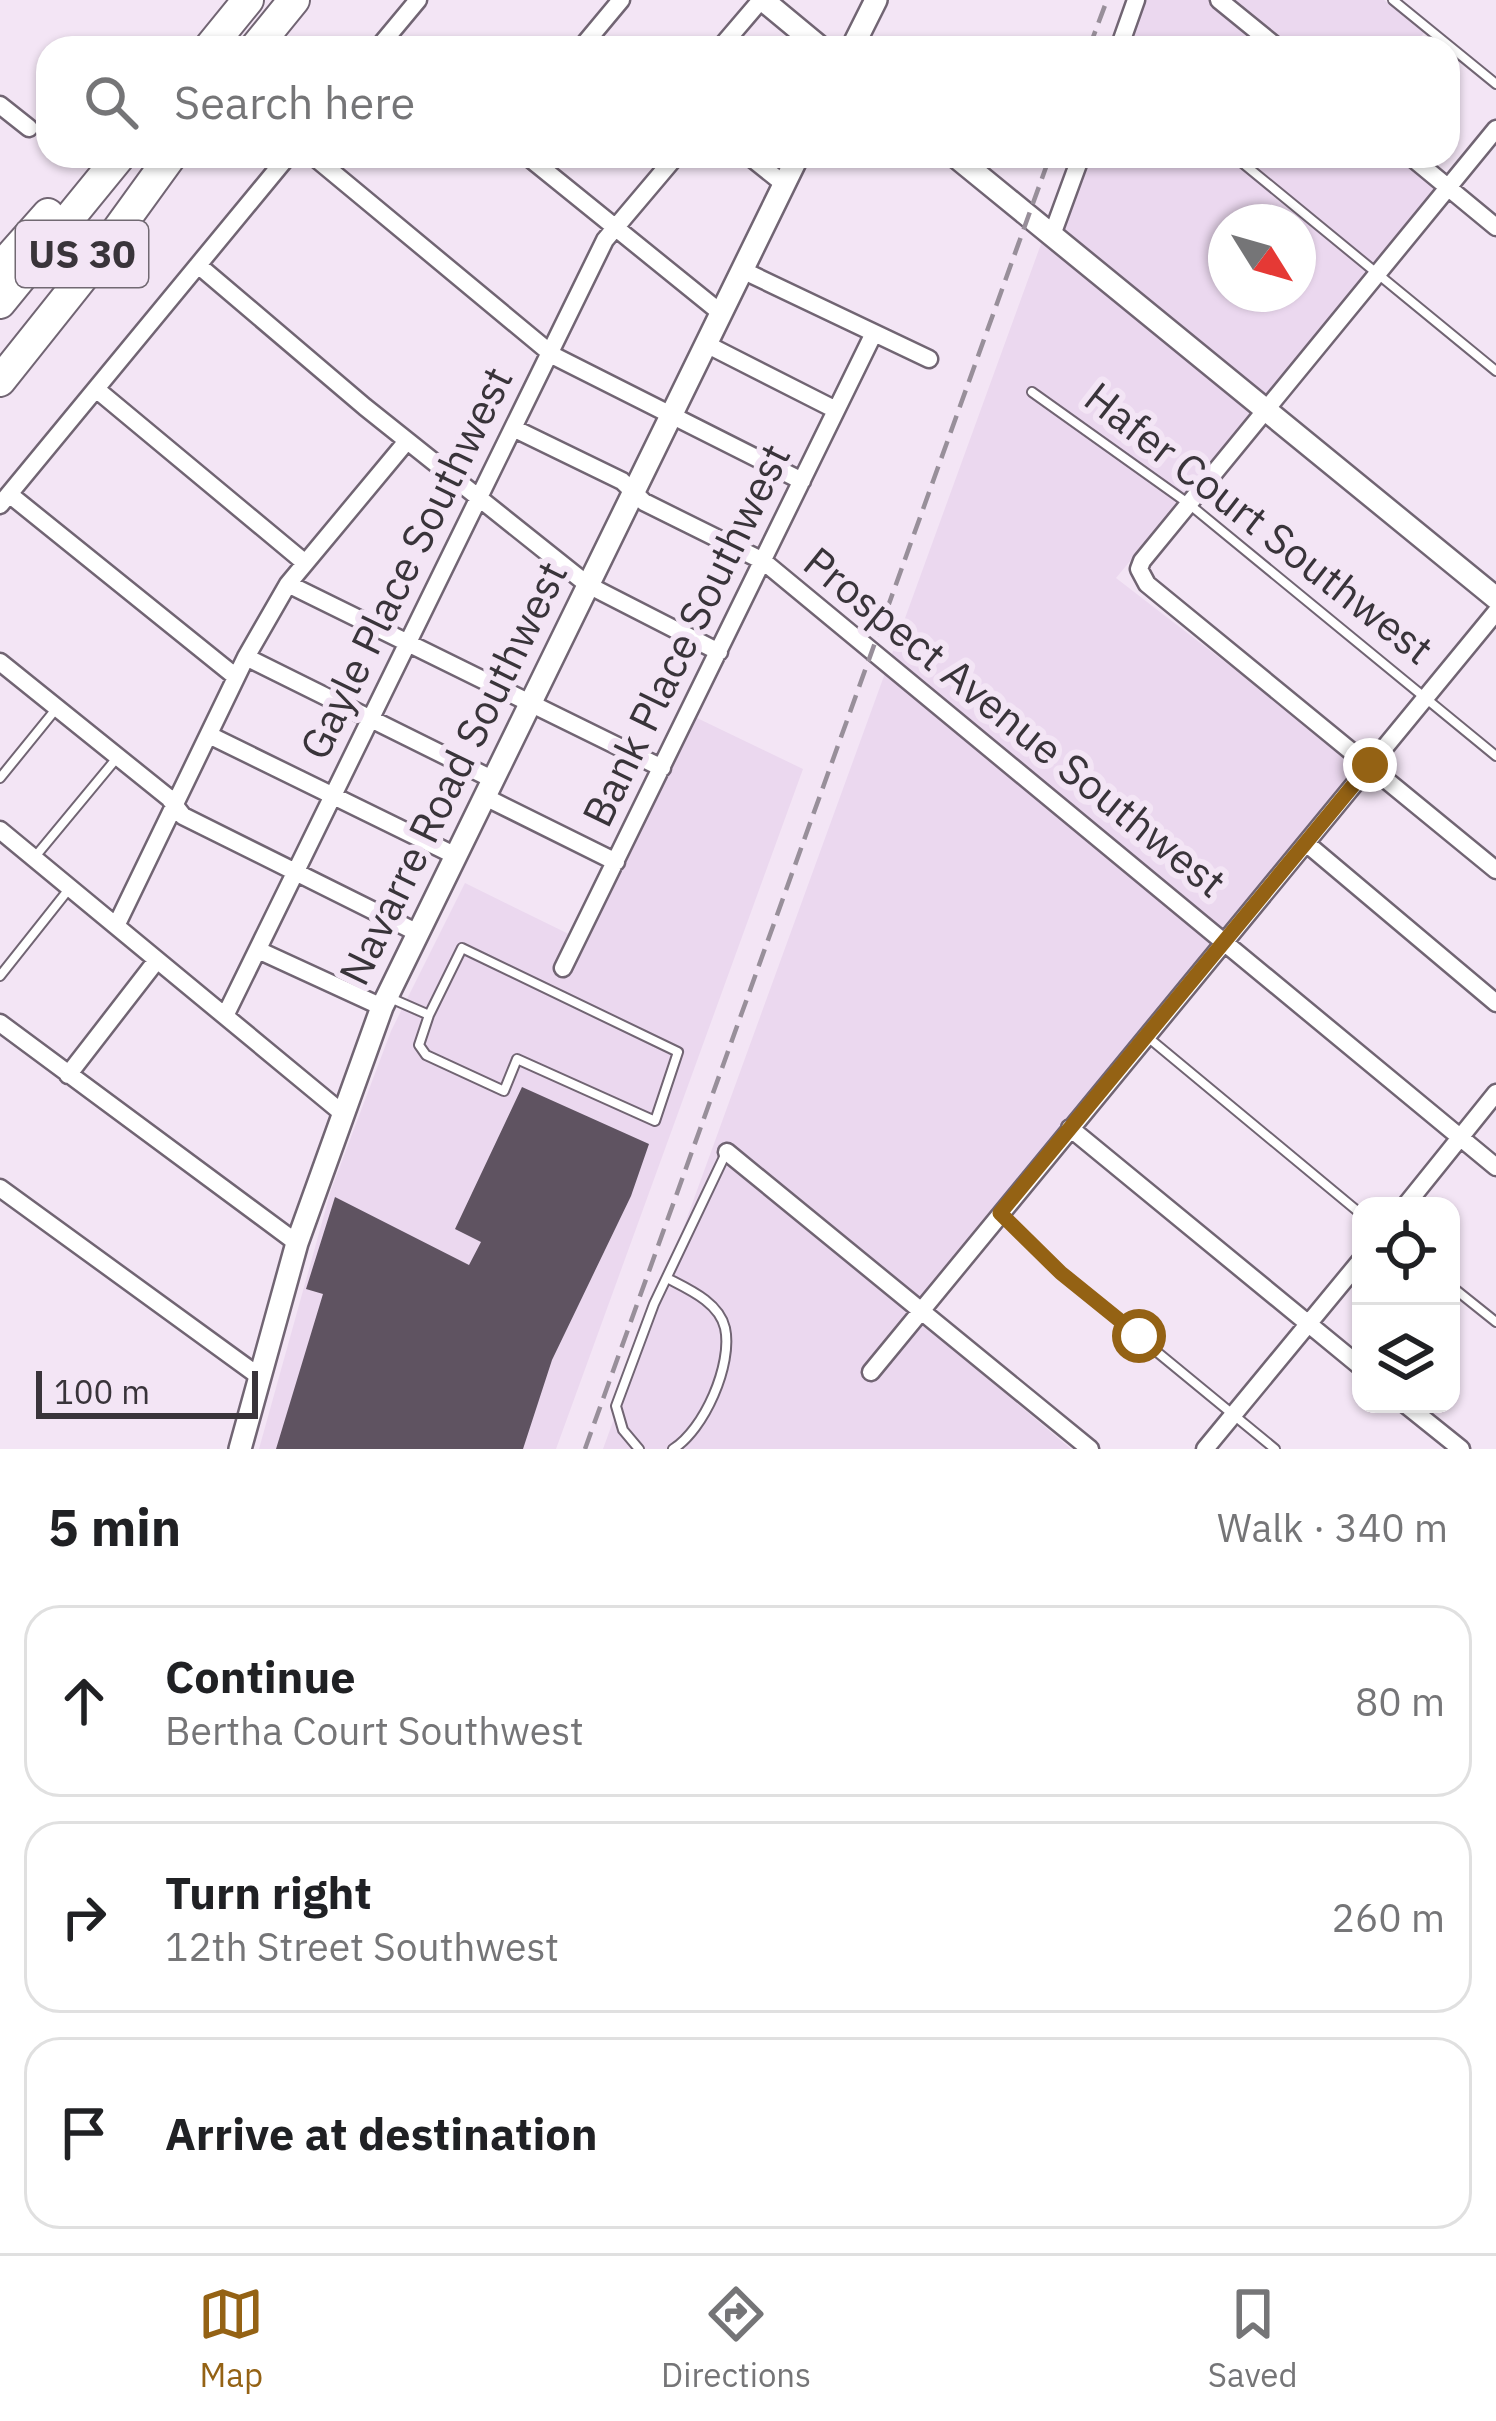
<!DOCTYPE html>
<html lang="en">
<head>
<meta charset="utf-8">
<style>
	:root { --surface:#fff; --page:#f2f2f2; --text:#202124; --muted:#757577; --line:#e0e0e0; --accent:#946214 }
	body { margin:0; font-family:"IBM Plex Sans",sans-serif; background:var(--page); color:var(--text) }
	.controls { position:absolute; right:36px; bottom:36px; display:grid; overflow:hidden; border-radius:24px; box-shadow:0 3px 9px #0004 }
	.controls button { width:108px; height:108px; display:grid; place-items:center; padding:0; border:0; border-bottom:3px solid var(--line); background:var(--surface); color:var(--text); font:60px sans-serif }
	.compass { position:absolute; left:1208px; top:204px; width:108px; height:108px; border-radius:50%; background:var(--surface); box-shadow:0 3px 9px #0004; rotate:127deg }
	.scale { position:absolute; left:36px; bottom:30px; width:222px; box-sizing:border-box; padding-left:12px; border:6px solid #39343a; border-top:0; font-size:33px; line-height:42px; white-space:nowrap; color:#39343a; -webkit-text-stroke:9px #f3e5f5; paint-order:stroke }
	.stop { position:absolute; width:36px; height:36px; margin:-27px; border:9px solid #946214; border-radius:50%; background:#fff }
	.stop.end { background:#946214; border-color:#fff; box-shadow:0 3px 12px #0008 }
	.list { margin:0; padding:0; list-style:none }
	h2 { display:flex; justify-content:space-between; align-items:center; height:156px; margin:0; padding:0 48px; font-size:51px }
	h2 small { font-size:39px; font-weight:400; color:var(--muted) }
	.list li { display:grid; grid-template-columns:78px 1fr auto; gap:36px; align-items:center; box-sizing:border-box; height:192px; margin:0 24px 24px; padding:0 24px; border:3px solid var(--line); border-radius:36px }
	.list b { display:block; font-size:45px; white-space:nowrap }
	.list p { margin:0; font-size:39px; white-space:nowrap; color:var(--muted) }
	.list em { font-size:39px; font-style:normal; color:var(--muted) }
	.icon { flex:none; width:66px; height:66px; fill:none; stroke:currentColor; stroke-width:2; stroke-linecap:round; stroke-linejoin:round }
	.map { position:relative; flex:none; width:1496px; height:1449px; overflow:hidden }
	.search { position:absolute; background:var(--surface); box-shadow:0 3px 9px #0004; left:36px; right:36px; top:36px; height:132px; display:flex; align-items:center; gap:30px; box-sizing:border-box; padding:0 42px; border-radius:36px; color:var(--muted); font-size:45px }
	.sheet { height:804px; background:var(--surface) }
	nav { display:flex; justify-content:space-around; align-items:center; box-sizing:border-box; height:168px; border-top:3px solid var(--line); background:var(--surface); font-size:33px; color:var(--muted) }
	nav a { display:grid; justify-items:center; gap:6px }
	nav .on { color:var(--accent) }
	.map>svg:first-child { display:block }
	.built { fill:#ebd8ef; fill-rule:evenodd }
	.building { fill:#5f5361 }
	.lines { fill:none; stroke-linecap:round; stroke-linejoin:round }
	.service-casing { stroke:#716573; stroke-width:12 }
	.minor-casing { stroke:#716573; stroke-width:21 }
	.tertiary-casing { stroke:#716573; stroke-width:26 }
	.motorway-casing { stroke:#716573; stroke-width:34 }
	.service { stroke:#fff; stroke-width:8 }
	.minor { stroke:#fff; stroke-width:16 }
	.tertiary { stroke:#fff; stroke-width:21 }
	.motorway { stroke:#fff; stroke-width:30 }
	.rail { stroke:#988f9a; stroke-width:4.5; stroke-dasharray:18 9; stroke-linecap:butt }
	.route { stroke:#946214; stroke-width:15 }
	.labels { text-anchor:middle; stroke-width:12; stroke-linejoin:round; paint-order:stroke }
	.shield { fill:#f3e5f5; stroke:#716972; stroke-width:3 }
	.shield-label { font-size:39px; font-weight:bold; fill:#39343a }
	.street-label { font-size:42px; fill:#39343a; stroke:#f3e5f5 }
</style>
</head>
<body>
<div class="map">
<svg width="1496" height="1449" viewBox="0 0 1496 1449">
	<rect width="100%" height="100%" fill="#f3e5f5"/>
	<!-- built -->
	<path class="built" d="M1130 0H1384L1424 33 1412 48H1113Z
		M1073 156H1398L1440 188 1116 578 1360 766 910 1313 1071 1449H603ZM1226 222H1298V294H1226Z
		M697 718 803 769 556 1449H259L331 1190 391 1031 465 883 585 942Z"/>
	<!-- building -->
	<path class="building" d="M522 1087 649 1144 631 1196 552 1360 523 1449H276L323 1294 306 1289 335 1197 469 1265 481 1242 455 1229Z"/>
	<g class="lines">
		<!-- service casing -->
		<g class="service-casing">
			<path id="service" d="M1393 0 1496 84
				M1234 156 1496 371
				M1032 392 1189 504 1496 756
				M0 778 56 709
				M34 858 116 759
				M0 976 69 889
				M388 997 429 1015 462 948 678 1052 655 1121 517 1059 504 1091 426 1055 419 1045 429 1015
				M1150 1039 1361 1214
				M1003 1216 1061 1273 1275 1449
				M667 1278C688 1289 719 1302 725 1328 733 1364 704 1430 673 1449
				M1451 1286 1496 1322
				M639 1449 623 1430 616 1406 654 1304 726 1153"/>
		</g>
		<!-- minor casing -->
		<g class="minor-casing">
			<path id="minor" d="M1219 0 1278 48
				M378 48 418 0
				M581 48 621 0
				M720 48 761 0
				M1119 48 1136 0
				M0 105 29 128
				M1496 129 1142 561 1139 569 1147 584 1496 870
				M313 156 554 356 802 481
				M527 156 721 313
				M749 156 784 184
				M1410 156 1496 227
				M1052 235 1081 156
				M198 265 365 407 588 585 719 652
				M742 270 929 359
				M706 344 836 410
				M96 389 304 562
				M513 428 622 481 644 502 763 561 1496 1167
				M9 494 236 677
				M0 505 288 156
				M288 584 662 768
				M246 657 494 780
				M0 662 169 798 183 816 418 933
				M209 735 456 856
				M485 797 616 862
				M0 830 341 1112
				M1306 843 1496 1003
				M116 926 246 657 288 584 407 441
				M258 950 382 1007
				M563 968 874 333
				M225 1016 605 240 676 156
				M0 1023 297 1243
				M68 1075 157 960
				M1070 1128 1361 1367
				M727 1152 1090 1449
				M0 1188 260 1377
				M1405 1206 1496 1093
				M871 1372 1496 612
				M1405 1404 1461 1449
				M1205 1449 1361 1260"/>
		</g>
		<!-- tertiary casing -->
		<g class="tertiary-casing">
			<path id="tertiary" d="M763 0 821 48
				M852 48 876 0
				M955 156 1496 598
				M240 1449 297 1243 382 1007 798 156"/>
		</g>
		<!-- motorway casing -->
		<g class="motorway-casing">
			<path id="motorway" d="M209 48 248 0
				M255 48 294 0
				M0 268 48 214
				M0 303 120 156
				M0 381 90 268 171 156"/>
		</g>
		<!-- service -->
		<use href="#service" class="service"/>
		<!-- minor -->
		<use href="#minor" class="minor"/>
		<!-- tertiary -->
		<use href="#tertiary" class="tertiary"/>
		<!-- motorway -->
		<use href="#motorway" class="motorway"/>
		<!-- rail -->
		<path class="rail" d="M1089 48 1107 0
			M585 1449 1050 156"/>
	</g>
	<g class="lines">
		<!-- route -->
		<path class="route" d="M1139 1336 1061 1273 1000 1213 1370 765"/>
	</g>
	<g class="labels">
		<!-- shield labels -->
		<rect class="shield" x="16" y="221" width="132" height="66" rx="9"/>
		<g class="shield-label">
			<text x="82" y="268">US 30</text>
		</g>
		<!-- street labels -->
		<g class="street-label">
			<text transform="translate(1259 523) rotate(38)" y="15">Hafer Court Southwest</text>
			<text transform="translate(406 563) rotate(-64)" y="15">Gayle Place Southwest</text>
			<text transform="translate(686 635) rotate(-64)" y="15">Bank Place Southwest</text>
			<text transform="translate(1015 722) rotate(39)" y="15">Prospect Avenue Southwest</text>
			<text transform="translate(453 773) rotate(-64)" y="15">Navarre Road Southwest</text>
		</g>
	</g>
</svg>
<div class="controls">
<button><svg class="icon" aria-label="locate" viewBox="0 0 24 24"><circle cx="12" cy="12" r="6"/><path d="M12 2v4M12 18v4M2 12h4M18 12h4"/></svg></button>
<button><svg class="icon" aria-label="layers" viewBox="0 0 24 24"><path d="M12 4l9 5-9 5-9-5zM3 14l9 5 9-5"/></svg></button>
</div>
<svg class="compass" viewBox="-18 -18 36 36"><path d="M0-13l5 13h-10z" fill="#e53935"/><path d="M0 13l5-13h-10z" fill="#757577"/></svg>
<div class="scale">100 m</div>
<div class="stop" style="left:1139px;top:1336px"></div>
<div class="stop end" style="left:1370px;top:765px"></div>
<div class="search"><svg class="icon" aria-label="search" viewBox="0 0 24 24"><circle cx="10" cy="10" r="6"/><path d="M15 15l6 6"/></svg>Search here</div>
</div>
<section class="sheet">
<h2>5 min<small>Walk · 340 m</small></h2>
<ul class="list">
<li><svg class="icon" aria-label="ahead" viewBox="0 0 24 24"><path d="M12 20V5M6 11l6-6 6 6"/></svg><div><b>Continue</b><p>Bertha Court Southwest</p></div><em>80 m</em></li>
<li><svg class="icon" aria-label="right" viewBox="0 0 24 24"><path d="M7 20v-9h11M14 6l5 5-5 5"/></svg><div><b>Turn right</b><p>12th Street Southwest</p></div><em>260 m</em></li>
<li><svg class="icon" aria-label="arrive" viewBox="0 0 24 24"><path d="M6 21V4h12l-3 4 3 4H6"/></svg><div><b>Arrive at destination</b></div></li>
</ul>
</section>
<nav>
<a class="on"><svg class="icon" aria-label="map" viewBox="0 0 24 24"><path d="M3 6l6-2 6 2 6-2v14l-6 2-6-2-6 2zM9 4v14M15 6v14"/></svg>Map</a>
<a><svg class="icon" aria-label="directions" viewBox="0 0 24 24"><path d="M12 3l9 9-9 9-9-9zM9 14v-3h6M13 9l2 2-2 2"/></svg>Directions</a>
<a><svg class="icon" aria-label="saved" viewBox="0 0 24 24"><path d="M7 4h10v16l-5-4-5 4z"/></svg>Saved</a>
</nav>
</body>
</html>
